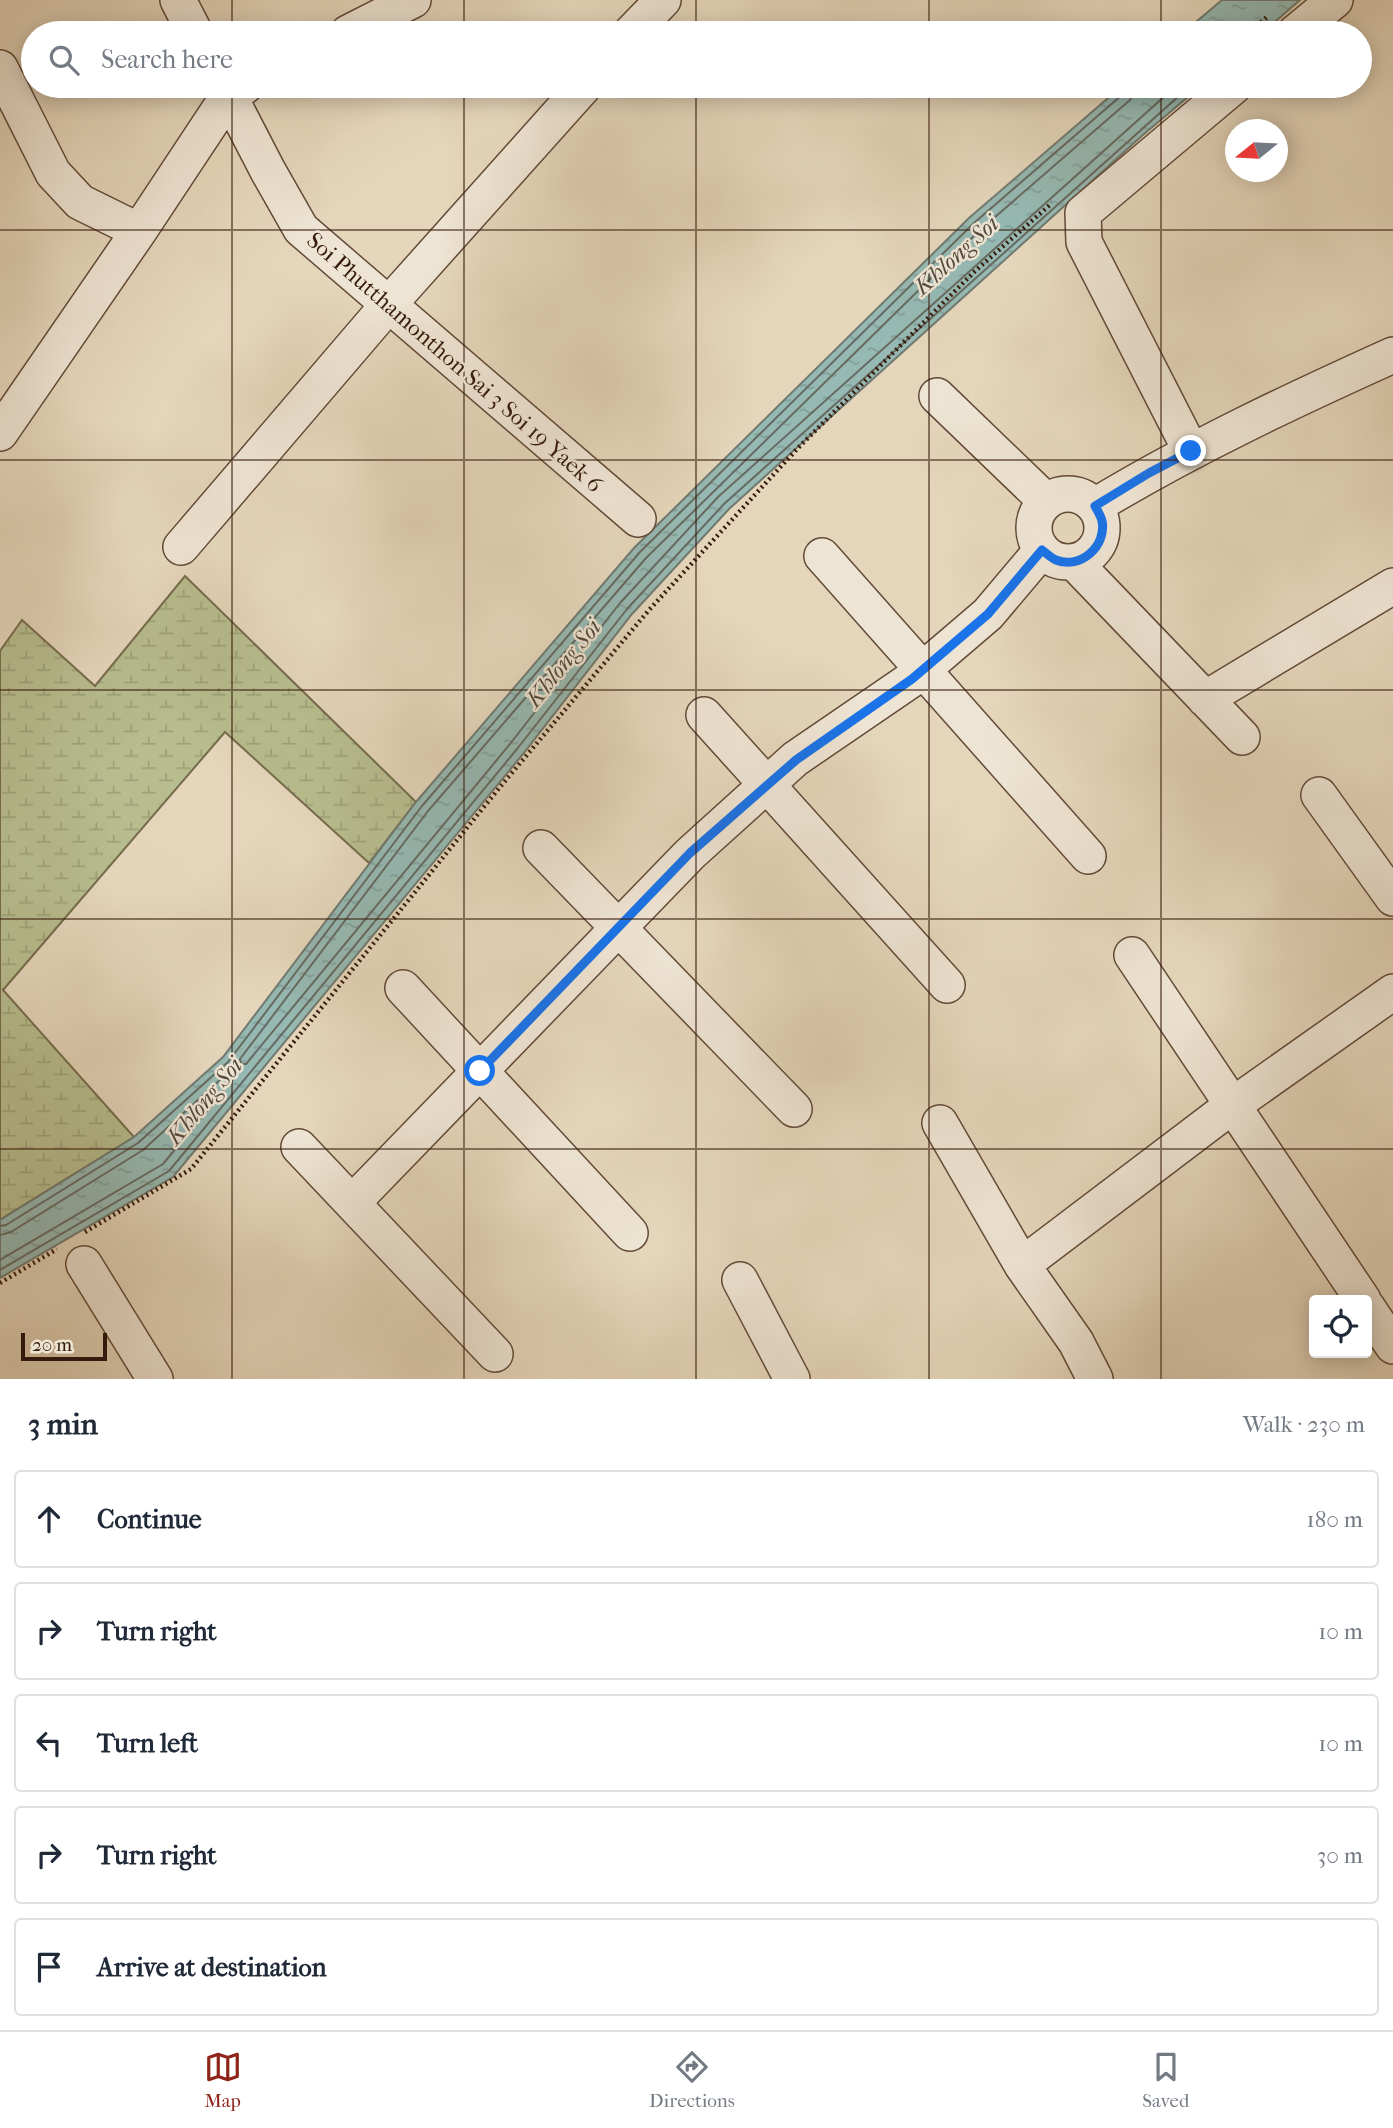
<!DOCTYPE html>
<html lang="en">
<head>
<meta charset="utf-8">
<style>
	:root { --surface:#fff; --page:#f6f6f7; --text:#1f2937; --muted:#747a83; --line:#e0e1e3; --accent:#8f2418 }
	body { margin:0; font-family:"IM FELL French Canon",serif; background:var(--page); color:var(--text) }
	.controls { position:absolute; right:21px; bottom:21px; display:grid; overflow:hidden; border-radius:7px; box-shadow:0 4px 18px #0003 }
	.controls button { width:63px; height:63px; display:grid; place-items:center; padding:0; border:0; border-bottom:2px solid var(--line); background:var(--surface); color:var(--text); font:35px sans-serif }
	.compass { position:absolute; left:1225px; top:119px; width:63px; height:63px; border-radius:50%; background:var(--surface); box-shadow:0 4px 18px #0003; rotate:252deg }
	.scale { position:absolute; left:21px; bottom:18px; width:86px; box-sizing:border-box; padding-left:7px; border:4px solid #361b0c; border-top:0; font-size:19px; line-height:24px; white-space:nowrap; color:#361b0c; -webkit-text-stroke:5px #eee4d3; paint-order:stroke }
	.stop { position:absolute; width:21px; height:21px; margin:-16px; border:5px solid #1a73e8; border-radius:50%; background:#fff }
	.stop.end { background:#1a73e8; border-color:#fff; box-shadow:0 2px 7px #0008 }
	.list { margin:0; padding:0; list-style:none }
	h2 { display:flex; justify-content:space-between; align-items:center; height:91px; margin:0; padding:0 28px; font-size:30px }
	h2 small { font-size:23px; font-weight:400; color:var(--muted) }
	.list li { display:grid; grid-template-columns:46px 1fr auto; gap:21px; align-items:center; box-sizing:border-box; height:98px; margin:0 14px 14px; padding:0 14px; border:2px solid var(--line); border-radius:7px }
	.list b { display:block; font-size:26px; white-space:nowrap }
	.list em { font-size:23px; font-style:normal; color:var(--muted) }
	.icon { flex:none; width:38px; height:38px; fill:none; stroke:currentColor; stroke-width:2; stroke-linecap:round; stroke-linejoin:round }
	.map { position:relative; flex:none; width:1393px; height:1379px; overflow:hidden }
	.search { position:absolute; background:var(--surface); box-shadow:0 4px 18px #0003; left:21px; right:21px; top:21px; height:77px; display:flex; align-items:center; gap:18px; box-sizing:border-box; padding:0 24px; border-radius:38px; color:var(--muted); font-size:26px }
	.sheet { height:651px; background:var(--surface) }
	nav { display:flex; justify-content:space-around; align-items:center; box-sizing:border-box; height:98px; border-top:2px solid var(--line); background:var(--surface); font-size:19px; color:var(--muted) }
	nav a { display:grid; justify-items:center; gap:4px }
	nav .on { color:var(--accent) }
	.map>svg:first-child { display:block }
	.wetland { fill:url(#wetland-marsh); stroke:#766c4d; stroke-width:2 }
	.water { fill:url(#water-ripples); stroke:#707a70; stroke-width:2 }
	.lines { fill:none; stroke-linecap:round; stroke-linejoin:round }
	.shore { stroke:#666a60; stroke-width:2 }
	.minor-casing { stroke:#624a38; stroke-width:38 }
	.path { stroke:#361b0c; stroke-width:4.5; stroke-dasharray:2 3.5; stroke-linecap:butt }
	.minor { stroke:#eee4d3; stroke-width:35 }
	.route { stroke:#1a73e8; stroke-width:9 }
	.grid { fill:none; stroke:#361b0c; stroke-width:2; stroke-opacity:0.55 }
	.labels { text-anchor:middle; stroke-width:5; stroke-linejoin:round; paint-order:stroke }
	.street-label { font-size:23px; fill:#361b0c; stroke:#eee4d3 }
	.water-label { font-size:24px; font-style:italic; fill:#534a3e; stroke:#eee4d3 }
</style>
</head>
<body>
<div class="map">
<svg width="1393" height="1379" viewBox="0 0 1393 1379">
	<defs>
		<pattern id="wetland-marsh" width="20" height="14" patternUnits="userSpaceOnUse" patternTransform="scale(1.75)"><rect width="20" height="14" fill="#b7bd8e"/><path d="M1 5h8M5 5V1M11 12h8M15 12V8" fill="none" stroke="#9ea279"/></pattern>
		<pattern id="water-ripples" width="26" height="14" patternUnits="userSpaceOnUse" patternTransform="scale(1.75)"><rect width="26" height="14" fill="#96b9b3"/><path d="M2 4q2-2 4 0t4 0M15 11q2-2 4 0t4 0" fill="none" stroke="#829e99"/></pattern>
	</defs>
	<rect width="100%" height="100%" fill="#e5d6bb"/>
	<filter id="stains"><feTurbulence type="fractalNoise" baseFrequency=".00286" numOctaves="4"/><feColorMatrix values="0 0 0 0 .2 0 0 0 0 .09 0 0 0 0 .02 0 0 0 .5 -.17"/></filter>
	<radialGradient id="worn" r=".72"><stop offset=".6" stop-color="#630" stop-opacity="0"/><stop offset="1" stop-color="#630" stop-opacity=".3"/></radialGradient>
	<!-- wetland -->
	<path class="wetland" d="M185 576 416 802 369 863 225 732 3 990 134 1137 0 1220V651L22 620 95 686Z"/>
	<!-- water -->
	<path class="water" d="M1222 0H1300L1262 33H1183Z
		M1122 86H1201L1144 134 729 509 632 614 523 754 173 1177 0 1278V1220L134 1137 223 1057 416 802 634 548 969 218Z"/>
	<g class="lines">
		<!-- shore -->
		<path class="shore" d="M1135 86 1134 93 1130 100 980 230 646 558 428 811 240 1059 241 1064H246L510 744 620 603 718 497 1176 86
			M0 1226 6 1225 138 1143 228 1062 422 806 640 552 974 223 1123 94 1126 86
			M0 1235 11 1232 143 1150 232 1069 238 1070 237 1074 163 1164 0 1260
			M0 1270 169 1171 517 749 627 609 724 504 1190 86"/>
		<!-- minor casing -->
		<g class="minor-casing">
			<path id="minor" d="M178 0 195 33
				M348 33 413 0
				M631 33 663 0
				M1295 33 1335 0
				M0 68 53 173 80 202 139 231
				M224 86 268 171 301 229 638 519
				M937 396 1046 501
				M0 433 139 231 229 95 245 86
				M1191 451 1084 242 1083 213 1234 86
				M1034 528a34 34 0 1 1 68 0a34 34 0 1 1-68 0Z
				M1095 506C1191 448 1291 401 1393 355
				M181 547 389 304 584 86
				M822 556 1088 856
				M1074 562 1242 737
				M1205 699 1393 586
				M704 715 947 985
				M1319 795 1393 898
				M541 848 794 1109
				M1132 955 1363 1300
				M403 988 630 1233
				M940 1123 1022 1265 1076 1342 1095 1379
				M299 1147 495 1354
				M352 1203 690 854 795 759 912 679 988 614 1042 550
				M84 1264 155 1379
				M1022 1265 1233 1105 1393 992
				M740 1280 792 1379
				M1367 1307 1393 1346"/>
		</g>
		<!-- path -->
		<path class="path" d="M1248 33 1267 17
			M85 1232 191 1169 500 787 649 610 797 449 974 272 1052 203
			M0 1283 57 1249"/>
		<!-- minor -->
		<use href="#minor" class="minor"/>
	</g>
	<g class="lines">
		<!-- route -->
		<path class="route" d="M480 1071 690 853 796 760 912 679 988 614 1042 550C1046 553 1051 558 1056 560 1080 570 1107 546 1102 521 1101 516 1097 510 1095 506L1149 473 1191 451"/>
	</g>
	<!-- grid -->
	<path class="grid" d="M232 0V33M464 0V33M696 0V33M929 0V33M1161 0V33M232 86V1379M464 86V1379M696 86V1379M929 86V1379M1161 86V1379M0 230H1393M0 460H1393M0 690H1393M0 919H1393M0 1149H1393"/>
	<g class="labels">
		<!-- street labels -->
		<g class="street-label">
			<text transform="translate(455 362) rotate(41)" y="8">Soi Phutthamonthon Sai 3 Soi 19 Yaek 6</text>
		</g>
		<!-- water labels -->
		<g class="water-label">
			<text transform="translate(956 255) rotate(-42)" y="8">Khlong Soi</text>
			<text transform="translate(563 663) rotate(-51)" y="8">Khlong Soi</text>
			<text transform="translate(204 1101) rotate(-50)" y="8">Khlong Soi</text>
		</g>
	</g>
	<rect width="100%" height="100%" filter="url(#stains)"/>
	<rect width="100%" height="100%" fill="url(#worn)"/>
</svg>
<div class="controls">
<button><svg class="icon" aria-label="locate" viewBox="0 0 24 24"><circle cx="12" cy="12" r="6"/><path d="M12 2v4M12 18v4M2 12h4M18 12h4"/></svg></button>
</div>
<svg class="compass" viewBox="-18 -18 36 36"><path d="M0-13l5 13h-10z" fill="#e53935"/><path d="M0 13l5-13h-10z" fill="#747a83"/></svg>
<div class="scale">20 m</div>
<div class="stop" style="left:480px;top:1071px"></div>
<div class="stop end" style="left:1191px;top:451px"></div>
<div class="search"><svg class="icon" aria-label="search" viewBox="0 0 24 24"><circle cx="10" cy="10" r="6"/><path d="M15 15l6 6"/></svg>Search here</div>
</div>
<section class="sheet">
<h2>3 min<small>Walk · 230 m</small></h2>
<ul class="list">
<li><svg class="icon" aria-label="ahead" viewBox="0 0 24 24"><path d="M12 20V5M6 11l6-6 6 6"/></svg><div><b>Continue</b></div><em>180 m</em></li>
<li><svg class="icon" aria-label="right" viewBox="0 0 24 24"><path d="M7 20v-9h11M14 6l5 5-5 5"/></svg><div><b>Turn right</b></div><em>10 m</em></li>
<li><svg class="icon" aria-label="left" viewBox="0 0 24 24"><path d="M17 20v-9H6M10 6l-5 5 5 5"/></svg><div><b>Turn left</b></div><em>10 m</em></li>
<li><svg class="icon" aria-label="right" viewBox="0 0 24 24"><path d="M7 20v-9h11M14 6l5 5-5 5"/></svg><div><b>Turn right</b></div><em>30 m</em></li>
<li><svg class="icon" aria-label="arrive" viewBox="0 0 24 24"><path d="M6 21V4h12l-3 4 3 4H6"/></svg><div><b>Arrive at destination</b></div></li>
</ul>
</section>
<nav>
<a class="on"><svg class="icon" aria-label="map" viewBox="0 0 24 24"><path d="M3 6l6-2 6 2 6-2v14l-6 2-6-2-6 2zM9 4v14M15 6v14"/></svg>Map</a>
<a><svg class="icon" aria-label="directions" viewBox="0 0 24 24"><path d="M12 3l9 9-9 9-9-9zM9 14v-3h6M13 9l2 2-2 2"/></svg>Directions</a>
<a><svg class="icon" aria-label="saved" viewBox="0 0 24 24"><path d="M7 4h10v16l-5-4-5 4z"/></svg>Saved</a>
</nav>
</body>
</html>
